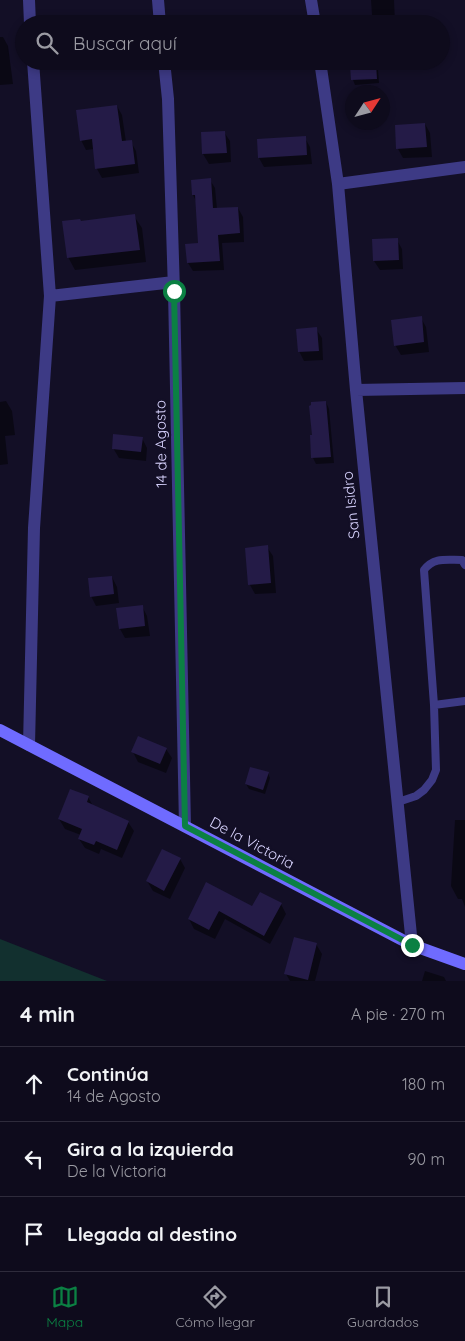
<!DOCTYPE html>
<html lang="es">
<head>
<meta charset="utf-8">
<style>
	:root { --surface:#0e0b1c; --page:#1c1929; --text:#f1f3f6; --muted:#9b9ba3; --line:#2e2b3b; --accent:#0b8043 }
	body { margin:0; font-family:Quicksand,sans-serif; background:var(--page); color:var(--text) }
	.compass { position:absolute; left:345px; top:85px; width:45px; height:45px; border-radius:50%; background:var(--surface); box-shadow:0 2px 8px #0003; rotate:54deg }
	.stop { position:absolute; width:15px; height:15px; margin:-11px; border:4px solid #0b8043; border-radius:50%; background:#fff }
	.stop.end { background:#0b8043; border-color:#fff; box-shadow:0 1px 5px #0008 }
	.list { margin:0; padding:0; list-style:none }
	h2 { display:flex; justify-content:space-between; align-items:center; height:65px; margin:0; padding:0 20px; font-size:21px }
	h2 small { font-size:16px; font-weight:400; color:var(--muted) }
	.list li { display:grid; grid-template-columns:32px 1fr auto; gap:15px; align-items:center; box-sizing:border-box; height:75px; padding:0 20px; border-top:1px solid var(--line) }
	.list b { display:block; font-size:19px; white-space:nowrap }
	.list p { margin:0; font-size:16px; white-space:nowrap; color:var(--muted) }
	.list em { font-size:16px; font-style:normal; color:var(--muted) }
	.icon { flex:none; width:28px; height:28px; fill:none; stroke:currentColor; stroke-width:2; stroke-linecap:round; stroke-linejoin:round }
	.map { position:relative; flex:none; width:465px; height:981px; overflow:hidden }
	.search { position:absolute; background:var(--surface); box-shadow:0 2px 8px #0003; left:15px; right:15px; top:15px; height:55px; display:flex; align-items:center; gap:12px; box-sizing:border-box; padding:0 18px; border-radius:28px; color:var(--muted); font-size:19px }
	.sheet { height:290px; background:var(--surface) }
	nav { display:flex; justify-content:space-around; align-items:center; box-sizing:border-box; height:70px; border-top:1px solid var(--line); background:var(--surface); font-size:14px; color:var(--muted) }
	nav a { display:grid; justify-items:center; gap:2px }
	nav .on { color:var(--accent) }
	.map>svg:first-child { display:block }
	.green { fill:#12302f }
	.shadow { fill:#0007 }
	.building { fill:#241b47 }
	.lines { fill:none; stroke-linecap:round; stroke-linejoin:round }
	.lane { stroke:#3d3a85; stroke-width:8 }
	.street { stroke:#3d3a85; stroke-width:12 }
	.secondary { stroke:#6f6bff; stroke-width:12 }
	.route { stroke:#0b8043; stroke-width:6 }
	.labels { text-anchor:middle; stroke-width:4.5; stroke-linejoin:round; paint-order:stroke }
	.street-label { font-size:15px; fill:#d9d4ff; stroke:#130f26 }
</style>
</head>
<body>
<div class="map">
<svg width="465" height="981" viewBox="0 0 465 981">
	<rect width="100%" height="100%" fill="#130f26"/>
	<!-- green -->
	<path class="green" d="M0 939 107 981H0Z"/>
	<!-- shadow -->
	<path class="shadow" d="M371 0H394L395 23 377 24 372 15Z
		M0 37H3L8 46 13 84 0 85Z
		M97 61H135L100 66Z
		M388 61H419L389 63Z
		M375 65 378 69 379 83 355 85 353 80 352 66Z
		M117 106 122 115 126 142H131L136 151 139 173 102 178 97 169 94 149 86 150 81 140Z
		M425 124 430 133 432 157 403 158 398 149Z
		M224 132 230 141 231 162 209 164 203 154 202 133Z
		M305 138 310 147 312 164 264 167 259 158 258 140Z
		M210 180 215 188 217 209 238 208 243 217 244 242 222 243 224 270 193 271 188 263 199 244 196 201 193 195Z
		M134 216 142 228 146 262 75 270 68 257 81 222Z
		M397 240 402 249 403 269 380 270 374 261Z
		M421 318 426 327 429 352 401 355 395 345Z
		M316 329 322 338 323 360 304 361 299 351Z
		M6 401 12 411 15 435 5 436 8 464 0 465V402Z
		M326 402 329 409 334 463 316 464 313 458V436Z
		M142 438 147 448 146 461 119 458 113 448Z
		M267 547 273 556 276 593 255 594 250 585 246 549Z
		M112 577 117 587 119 603 96 606 91 596Z
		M142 606 147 616 150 636 125 638 120 629Z
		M166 749 172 758 166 773 138 762 133 752Z
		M268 773 270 778 265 794 249 789 246 784Z
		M88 797 93 806 128 822 134 831 122 858 101 849 99 854 85 848 79 839 81 835 65 829 59 819Z
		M455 820H465V907L462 899H458L451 886Z
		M180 859 185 868 170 899 153 891 147 881Z
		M207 884 253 908 281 904 286 914 270 944 225 919 215 939 194 929 189 919Z
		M316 944 322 954 315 981H290L286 974Z
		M425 971 444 977 446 981H422Z"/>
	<!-- building -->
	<path class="building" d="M376 63 377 79 351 80 350 65Z
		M117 105 122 141 132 140 135 164 95 169 92 139 80 141 76 110Z
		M425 123 427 147 396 149 395 125Z
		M225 131 227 153 202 154 201 132Z
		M306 136 307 155 258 158 257 139Z
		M211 178 213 208 238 207 240 233 218 235 220 261 187 263 185 244 198 243 195 195H192L191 180Z
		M135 214 140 250 67 258 62 221 80 219 81 221Z
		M398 238 399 260 373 261 372 239Z
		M422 316 424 342 394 346 391 320Z
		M317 327 319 351 298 352 296 329Z
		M326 401 331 457 311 458 310 435H312L309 406 311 405V402Z
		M113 434 143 437 141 452 112 449Z
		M268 545 271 583 248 585 245 548Z
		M112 576 114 594 90 597 88 578Z
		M143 605 145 626 119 629 116 608Z
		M138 736 167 748 160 764 131 752Z
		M250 767 269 772 263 790 245 784Z
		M70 789 89 796 87 802 129 821 117 850 96 841 94 845 78 839 82 829 58 819Z
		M162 849 181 858 164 891 146 881Z
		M206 882 252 906 260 892 282 903 264 936 219 911 209 930 188 919Z
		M294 937 317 943 308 980 284 974Z"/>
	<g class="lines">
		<!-- lane -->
		<path class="lane" d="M434 705 465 701
			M398 802 416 796 424 790 432 780 436 770 434 705 424 570C434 557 446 560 462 560L465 565"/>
		<!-- street -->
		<path class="street" d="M29 0 30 24
			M158 0 160 24
			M311 0 315 24
			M164 61 168 99 174 291 185 826
			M320 61 338 184 356 390 412 945
			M338 184 465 167
			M50 296 174 282
			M356 390 465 388
			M29 745 34 528 50 296 33 61"/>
		<!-- secondary -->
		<path class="secondary" d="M0 730 412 945 465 964"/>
	</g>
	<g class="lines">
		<!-- route -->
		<path class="route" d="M174 291 185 826 412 945"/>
	</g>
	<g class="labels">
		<!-- street labels -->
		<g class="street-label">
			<text transform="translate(161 444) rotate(-91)" y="5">14 de Agosto</text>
			<text transform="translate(351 505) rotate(-96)" y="5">San Isidro</text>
			<text transform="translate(252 843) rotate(28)" y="5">De la Victoria</text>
		</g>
	</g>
</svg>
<svg class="compass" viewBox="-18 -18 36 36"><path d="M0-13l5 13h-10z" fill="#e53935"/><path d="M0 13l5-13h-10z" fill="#9b9ba3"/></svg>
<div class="stop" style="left:174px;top:291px"></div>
<div class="stop end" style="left:412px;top:945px"></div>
<div class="search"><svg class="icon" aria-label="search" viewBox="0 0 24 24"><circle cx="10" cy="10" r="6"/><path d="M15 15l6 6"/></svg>Buscar aquí</div>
</div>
<section class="sheet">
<h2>4 min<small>A pie · 270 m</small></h2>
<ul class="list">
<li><svg class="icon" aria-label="ahead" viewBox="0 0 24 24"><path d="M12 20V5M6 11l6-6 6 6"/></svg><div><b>Continúa</b><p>14 de Agosto</p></div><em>180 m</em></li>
<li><svg class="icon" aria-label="left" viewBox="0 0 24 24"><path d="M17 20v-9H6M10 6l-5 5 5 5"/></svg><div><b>Gira a la izquierda</b><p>De la Victoria</p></div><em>90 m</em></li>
<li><svg class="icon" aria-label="arrive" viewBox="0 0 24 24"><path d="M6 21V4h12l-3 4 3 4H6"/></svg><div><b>Llegada al destino</b></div></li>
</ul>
</section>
<nav>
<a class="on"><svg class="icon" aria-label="map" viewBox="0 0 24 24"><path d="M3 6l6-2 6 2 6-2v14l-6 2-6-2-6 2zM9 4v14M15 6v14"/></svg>Mapa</a>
<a><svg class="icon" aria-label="directions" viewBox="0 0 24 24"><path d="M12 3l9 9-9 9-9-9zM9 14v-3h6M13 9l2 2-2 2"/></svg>Cómo llegar</a>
<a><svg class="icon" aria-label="saved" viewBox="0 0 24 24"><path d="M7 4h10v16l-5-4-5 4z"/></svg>Guardados</a>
</nav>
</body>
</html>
